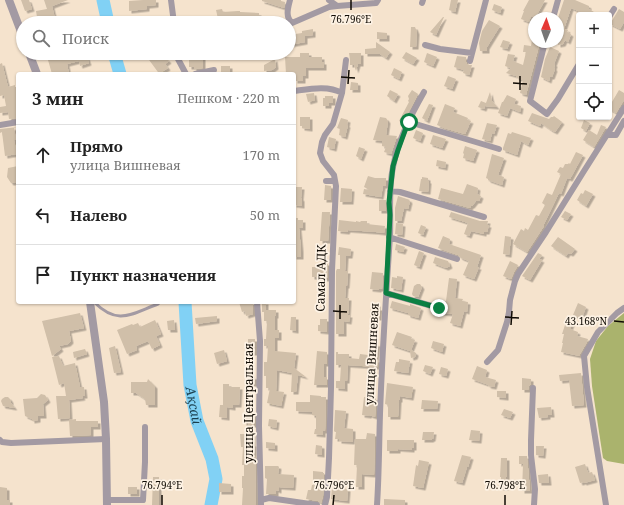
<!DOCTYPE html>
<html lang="ru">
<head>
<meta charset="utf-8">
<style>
	:root { --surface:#fff; --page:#f6f6f6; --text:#222; --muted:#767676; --line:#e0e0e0 }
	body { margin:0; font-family:"Noto Serif",serif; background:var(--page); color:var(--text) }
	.controls { position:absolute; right:12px; top:12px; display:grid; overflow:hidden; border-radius:4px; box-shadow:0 1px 3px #0004 }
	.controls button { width:36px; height:36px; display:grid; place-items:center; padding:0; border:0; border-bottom:1px solid var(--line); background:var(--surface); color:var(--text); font:20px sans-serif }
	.compass { position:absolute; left:528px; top:12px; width:36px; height:36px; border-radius:50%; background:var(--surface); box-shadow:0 1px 3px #0004; rotate:2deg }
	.stop { position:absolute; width:12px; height:12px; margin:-9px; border:3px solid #0b8043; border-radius:50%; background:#fff }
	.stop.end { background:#0b8043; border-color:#fff; box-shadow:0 1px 4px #0008 }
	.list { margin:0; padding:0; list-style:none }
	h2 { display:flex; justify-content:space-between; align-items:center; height:52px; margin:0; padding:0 16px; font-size:17px }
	h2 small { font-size:13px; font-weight:400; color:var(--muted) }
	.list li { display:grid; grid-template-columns:26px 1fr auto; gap:12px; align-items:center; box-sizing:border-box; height:60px; padding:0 16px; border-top:1px solid var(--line) }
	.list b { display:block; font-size:15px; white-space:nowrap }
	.list p { margin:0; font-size:13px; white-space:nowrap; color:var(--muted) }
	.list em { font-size:13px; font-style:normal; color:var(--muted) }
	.icon { flex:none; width:22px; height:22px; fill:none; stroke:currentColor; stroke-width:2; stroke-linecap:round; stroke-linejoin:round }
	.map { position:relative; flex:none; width:624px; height:505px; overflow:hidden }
	.search { position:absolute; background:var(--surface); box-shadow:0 1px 3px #0004; left:16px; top:16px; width:280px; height:44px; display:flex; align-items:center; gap:10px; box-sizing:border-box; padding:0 14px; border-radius:22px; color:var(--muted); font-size:15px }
	.panel { position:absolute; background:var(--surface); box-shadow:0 1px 3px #0004; left:16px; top:72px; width:280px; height:232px; border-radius:4px }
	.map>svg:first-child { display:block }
	.forest { fill:#aab36d }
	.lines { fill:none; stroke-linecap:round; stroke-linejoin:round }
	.river { stroke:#81d1f5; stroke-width:13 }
	.building { fill:#d0bfa9; filter:url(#shadow) }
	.service { stroke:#a39aa3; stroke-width:3 }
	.minor { stroke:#a39aa3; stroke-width:6 }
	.tertiary { stroke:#a39aa3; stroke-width:8 }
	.route { stroke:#0b8043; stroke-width:5 }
	.ticks { fill:none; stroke:#100b04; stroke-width:1.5 }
	.labels { text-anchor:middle; stroke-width:3.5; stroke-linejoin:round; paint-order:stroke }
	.street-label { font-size:12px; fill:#100b04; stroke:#fdf2e4 }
	.water-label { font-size:13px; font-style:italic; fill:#1a3e4d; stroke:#fdf2e4 }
	.ticks-label { font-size:10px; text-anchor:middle; fill:#100b04; stroke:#fdf2e4; stroke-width:3.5; stroke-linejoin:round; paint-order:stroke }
</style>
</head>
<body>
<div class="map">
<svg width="624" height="505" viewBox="0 0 624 505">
	<defs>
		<filter id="shadow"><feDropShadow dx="2.5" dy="2.5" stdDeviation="0" flood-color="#0004"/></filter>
	</defs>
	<rect width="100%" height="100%" fill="#f5e3cd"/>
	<!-- forest -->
	<path class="forest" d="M624 313V464L607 461 603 458 592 386 590 359 596 341 608 326Z"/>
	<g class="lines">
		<!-- river -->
		<g class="river">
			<path d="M103 0 108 23"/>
			<path d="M114 53 120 74"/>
			<path id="s1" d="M185 302 190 385 197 421 212 459 216 479 211 505"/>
		</g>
	</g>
	<!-- building -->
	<path class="building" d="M21 0H29L32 9 25 11Z
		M44 0H68L52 6 56 23H38L36 11 47 9Z
		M143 0H156V5L147 6V9L129 11V1Z
		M262 0H281V1L285 2 284 8 262 1Z
		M451 0H458L455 12 449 10Z
		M529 0H545L535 18 531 16 529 22 521 19 524 11H523Z
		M564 0H575L589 6V9L599 15H588L571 8 564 29 568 30 567 32 571 34 570 37 568 42 565 40 563 44 558 45V18Z
		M494 4 502 7 500 13 492 10Z
		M222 9 223 12 238 11H240V12L259 13V16L227 19 228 23H219L216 10Z
		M619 9 624 12V22L620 29 610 24Z
		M443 17H444L436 35 430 32Z
		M489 20 500 26 487 47V51H480L479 43 482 31Z
		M411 27H415L417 32 416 47H410Z
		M313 29V35L305 36V42L289 45V35L302 33V31Z
		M377 32 387 33V39H377Z
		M503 40 510 42 507 49 500 47Z
		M532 40 534 41V42H540L526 95 520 93 523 80 517 78 516 76 506 73 511 68 505 66 508 54 515 55 513 61 523 65 526 52H523L524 45 531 46Z
		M376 42 390 52 386 58 380 54H365V49L376 48Z
		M550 47 559 51 554 64H555L554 68 555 69 552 77H550L549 81 541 77 545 59Z
		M406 52 417 58 413 64 402 58Z
		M46 53H85V55L86 54 89 63 80 66 79 61 67 64 69 74H52Z
		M144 53H152L156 59 160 56H164L169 61 165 64 168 68 160 73 158 72Z
		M300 53H309V57H322V62H324V68H306V76H303V81H295V74H286L285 57H300Z
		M349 53H361V64H358L356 71 354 65H350V60Z
		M427 53 437 57 433 66 424 62Z
		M203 55V68L194 69V67H189V56Z
		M457 56 466 57V62L467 64 469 65H472L469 75 463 73 464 70 454 67Z
		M275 59 276 67 272 70 264 71V65Z
		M2 63 8 87 15 85V87H18V118L9 119 8 112 0 113V107L6 106 4 95 0 96V64Z
		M221 66H230V74H221Z
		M394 68 402 72 399 79 391 75Z
		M448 76 456 79 452 89 444 86Z
		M351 82 358 83V90H350Z
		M390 90 398 94 394 101 387 96Z
		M412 90 418 94 403 123 399 121 409 102 408 101 409 99 408 96Z
		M619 90 624 93V100L616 113 609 109V107Z
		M490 92 492 101 497 107 485 106 484 109 478 107 481 101 486 103Z
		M314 93 315 100 308 102 306 94Z
		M507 95 516 99 514 104 521 106 520 112 510 108 507 116 498 113 502 102H503Z
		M325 96H333V103H329V106H323V98H325Z
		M429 104 433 105 427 121 422 118Z
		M445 104 455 108 453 112 468 118 467 120 471 121 465 134 444 128 437 125Z
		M532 113 549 119 551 117H553L554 116 562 122 555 132 551 130 541 123 540 126 528 121Z
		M300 117H310V129L302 128V126H300Z
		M380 117 386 118 388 121 386 135 397 136 391 154 384 152 386 147 382 146V141L373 140Z
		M341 118 348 120 347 125H348L345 137 339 135 340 129 337 128Z
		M584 120 590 123 586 131 581 128Z
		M487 123 497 125 494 134 492 133 490 141 482 139Z
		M601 125 606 127 594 147 583 140 589 130 597 135Z
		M14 127 16 140H14L17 154 5 156 2 132 0 133V129L18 127Z
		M416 130 423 133 420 141 413 138Z
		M512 132 531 138 528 145 521 141 517 155 503 150V148L508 133 511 134Z
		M433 135 446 139 442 148 430 144Z
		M329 137 336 139 334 149 327 147Z
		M465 146 477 150 473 161 463 158 464 154 463 153Z
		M359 147 365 149 361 159 356 156Z
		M576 152 583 155 570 179 567 178 561 194 559 193 543 226H544L527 252 513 244 521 229 524 231 525 228 528 230 536 215 539 216 545 205 542 203 547 193 552 195 561 174 557 172 560 167 563 168 565 164H568L569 163 570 164Z
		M492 154 504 158 498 175 504 177 502 185 488 180V179L486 178Z
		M437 160 446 162 445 168 436 166Z
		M18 166V182L11 183 7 177 8 168Z
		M368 176 375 178H386V186H383L381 197 363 194 364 189 370 190 364 187Z
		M422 177 428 178V181H429L428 192 419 191 421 179H422Z
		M467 184 478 188 477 194 481 196 479 201H476L472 206H471L470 208 438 199 441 188 463 194Z
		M325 185 331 186V200H324Z
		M295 187H302L301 198 302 199V206L294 205Z
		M341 188 352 189 351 202H340Z
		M585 190 593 194 586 206 577 200 581 193 583 194Z
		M398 196 410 200 409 201H410L408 209 404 208 401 221H395V208Z
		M379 200H386V211H379Z
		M565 211 571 214 567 220 561 217Z
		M322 212H330L328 241H320Z
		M451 212 480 221H488L487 225H489L487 232H484V234L471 231 469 236 464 234 468 223 449 217Z
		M294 218H298V220H303V228H299L301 250V257H294Z
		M339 220 356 222V221L360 222 361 221H367V224L385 226 384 233 376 232 348 230 347 232 338 231Z
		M396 223 403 224 402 235 395 234Z
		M421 225 426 227 423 235 418 233Z
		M443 236 450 239 449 244 481 255 477 267H479L474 279 463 275 469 261 461 258 458 255 438 248Z
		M505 236 511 237 509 255 503 254Z
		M558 237 575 249 571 254 568 253 566 256 551 246Z
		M396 244 405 247 403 252 395 250Z
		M339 247 351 249 350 256H346L345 271H348L347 286H346L345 298H349L348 315H350L349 322 344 321V334H336V271L337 269H340V255H338Z
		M419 251 424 253 419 267 414 265Z
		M538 253 542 255 539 259 542 260 530 280 522 276Z
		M435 257 448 261 450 266 446 268 433 263Z
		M510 261 518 265 514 272 511 279 503 276Z
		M318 263H327V264H328L327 279 316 278V277H312V267H318Z
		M372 272 383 273 382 289H379V290L370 289Z
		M397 276 403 277 401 290 391 288 392 277 397 278Z
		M449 278 457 279 455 298 463 299 462 301 468 302 467 312 464 311 460 326 450 323 453 314 442 313 443 301H446Z
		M417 284H420L422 287 418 297 413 296 412 294 414 286Z
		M392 301 410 306V304L421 308 418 318 408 315V313L390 308Z
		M239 302H253V314L246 316 245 311 242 312Z
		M262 302H266V310H276V316H275V330H279V338H275V351L296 353 294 368 306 377 298 375 296 392H291L292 373 277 370 276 391 284 392 281 406 267 403 270 388H266V376H264V362H267L268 346H264V339H266L267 321H264V312H262Z
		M372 303 378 304V308H380L379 318H370L371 307H372Z
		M578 303 586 307 582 318 573 315Z
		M80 313 84 328 69 331 71 341 68 344 59 346 61 349 52 356 42 321Z
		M217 316V321L196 324 195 318Z
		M568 316 574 318 570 329 578 332 577 336 588 339 587 342 580 354V356L561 352 563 343H562L564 334H562Z
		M291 317H296V331L290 330Z
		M320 319H327V332L318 331V325H320Z
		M155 320 161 334 156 336 160 345 152 349 148 341 136 346 137 350 127 354 117 330 132 324 133 325 138 323 140 327Z
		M174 320 175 330H168L167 321Z
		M397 332 412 337 411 339 415 340 411 350 416 353V354L415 357 411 358 410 351 392 345Z
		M248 339H255V353H249V350H248Z
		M433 341 444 344 442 352 431 348Z
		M369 343 378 344 376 360H378L377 367 348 365 347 381H340L341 365H336V352H338V354H349V358L359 359 360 354 368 355Z
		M115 346 121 372 114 373 109 348Z
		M85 349 87 354 74 358 73 352Z
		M224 350 227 361 217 364 214 353Z
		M317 351 327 352V364H324V377H327V385H314Z
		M59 356 63 366 75 363 80 387H84L85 396H82L83 398 69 400 70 418 58 419 56 396H66L64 383 59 385 52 357Z
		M399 359 410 361 408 373 394 371 396 362H399Z
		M425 365 433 367 430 374 423 371Z
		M477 366 487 370 485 377 496 380 494 387 488 386 489 385 472 379Z
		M441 367 448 369 446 376 439 374Z
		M581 373 584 405 572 406 569 380 560 381 559 375Z
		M248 376 255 377V384H248Z
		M522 378 531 379V384L529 386 528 390H522Z
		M148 379 155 386V405H146L145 399 136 393H131V382H147Z
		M336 381H345V389L336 388Z
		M387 383 413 387 411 398 400 396V400H399L398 417H388V405L385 404Z
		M223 384H229V387H240L239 405H233V408L227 407V418L219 417 220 405H223Z
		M497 391H506V398L497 397Z
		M41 394 45 395 48 400 43 404 44 416H38V420L32 421V419L25 416 23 399 37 398Z
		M310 395 321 396V397H326L325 431H323V435L314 434 315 429H316V416L312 415V412L296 411V402H310Z
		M5 397H8L10 399 11 401V403L15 408 3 406 1 401 2 399Z
		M364 397 376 398 375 417 369 415V416L362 415Z
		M422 400 438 401 437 409H421Z
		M551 407 552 415H548V417L539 418 537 408Z
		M504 409 513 412 510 418 501 415Z
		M335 410 346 411 344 428 353 429V442L339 441V439H335L336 432H335L334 431Z
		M245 412H254L255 423H254V425H248V423H244V415L245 416Z
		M76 419V421H98V427H91V435L70 436 69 420Z
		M269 419 277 420 276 428 268 426Z
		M471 430 480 431 479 441 469 440Z
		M423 432H434L433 439H432L431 440H422Z
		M367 433 375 434 374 475 362 474V487H356L357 465H354L355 439H366Z
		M240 434H253V444H254V456H255L256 505H242L243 488H242V476H244V465H242L243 447H241Z
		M387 440H414V448H412V450L398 449V451H387Z
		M266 442 275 443V449L266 448Z
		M316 445 322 446V455L315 454Z
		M536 446H544L543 456 536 455Z
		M462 455 471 457 468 467H467L462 483 454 481Z
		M519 456H527L530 491H522L523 464H519Z
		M501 458H507V477H506V488H501V477H500Z
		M419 460 429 462 423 488 413 486 416 465 418 466Z
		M585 464 588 473 592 472 595 480 584 483V482L580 483 575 467Z
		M265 466H278L279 467 278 474 294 475 293 488 279 487V491L276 490V494H266L267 479 265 478Z
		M313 471 323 472V473H324L323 496 321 503 318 501 306 499 308 490H311L312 485H313Z
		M548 474 549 483H539L538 475Z
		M153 477H159V505H152Z
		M219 483 231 484V492H219Z
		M0 487 7 488V500H10V505H0Z
		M128 487H137V494H128Z
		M332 487 348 489 347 501 331 499Z
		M384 499 405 500V505H384Z"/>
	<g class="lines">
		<!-- service -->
		<path class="service" d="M94 302C118 326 131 314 158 304L160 302"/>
		<!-- minor -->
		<path class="minor" d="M171 0 174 23
			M329 0 337 6 376 3 378 0
			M422 3 423 0
			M609 17 614 9
			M553 18 558 0
			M292 23 329 7 337 6
			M289 25 292 23C285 17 288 8 290 0
			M545 42 530 101 547 114 558 99 579 64
			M425 45 440 49 472 53
			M177 53 178 59 186 74
			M470 61 486 0
			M195 74 214 70
			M294 91C309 89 328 85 342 93
			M409 122 499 149
			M0 125 18 122
			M607 135H616L624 121
			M326 181H335
			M390 191 400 192 484 217
			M389 237 457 259
			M386 293 439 308
			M257 302 260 341 259 426 261 505
			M487 362 498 350 507 322 509 312 510 300 515 281 518 274 546 232 584 171 624 108
			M533 388 531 440V455L535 489 534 505
			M0 440 2 442 11 443 106 439
			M107 500H143L145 462V427
			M261 500 269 498 317 505
			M325 505 327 497 329 458 331 388 332 270 336 186 334 175 323 161 320 153 322 142 325 135 333 124 342 93 346 60
			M377 505C379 475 379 445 380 414 382 355 386 295 390 236 391 213 388 190 393 167 398 140 411 115 424 92
			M606 505 587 387 584 356 598 332 617 313 624 308"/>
		<!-- tertiary -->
		<path class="tertiary" d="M9 0 23 37
			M29 53 37 74
			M90 302 104 402 106 439 107 505"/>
	</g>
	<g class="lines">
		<!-- route -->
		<path class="route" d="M409 122 406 128 398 150 393 166 389 202 390 215 386 293 439 308"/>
	</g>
	<!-- ticks -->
	<path class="ticks" d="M351 10V0M341 77 355 78M513 83 527 84M348 84 349 70M520 90V76M333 311 347 312M505 317 519 318M340 319V305M614 321 624 322M511 325 512 311M162 505V495M333 505 334 495M505 505V495"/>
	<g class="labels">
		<!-- street labels -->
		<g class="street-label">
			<text transform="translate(321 278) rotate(-89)" y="4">Самал АДК</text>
			<text transform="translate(372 354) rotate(-87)" y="4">улица Вишневая</text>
			<text transform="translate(249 403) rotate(-90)" y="4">улица Центральная</text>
		</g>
		<!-- water labels -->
		<g class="water-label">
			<text dy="5" stroke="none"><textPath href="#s1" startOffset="104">Ақсай</textPath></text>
		</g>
	</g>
	<g class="ticks-label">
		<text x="351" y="23">76.796°E</text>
		<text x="586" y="325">43.168°N</text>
		<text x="162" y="489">76.794°E</text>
		<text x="334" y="489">76.796°E</text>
		<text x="505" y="489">76.798°E</text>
	</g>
</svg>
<div class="controls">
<button>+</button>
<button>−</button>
<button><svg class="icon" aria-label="locate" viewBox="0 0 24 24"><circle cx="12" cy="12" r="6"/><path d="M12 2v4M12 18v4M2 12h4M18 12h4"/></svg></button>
</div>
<svg class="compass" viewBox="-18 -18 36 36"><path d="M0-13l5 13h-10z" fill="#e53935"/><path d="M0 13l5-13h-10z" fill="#767676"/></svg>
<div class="stop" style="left:409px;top:122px"></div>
<div class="stop end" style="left:439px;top:308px"></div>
<div class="search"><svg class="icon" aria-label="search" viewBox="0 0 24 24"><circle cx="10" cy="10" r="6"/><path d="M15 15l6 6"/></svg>Поиск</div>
<section class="panel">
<h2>3 мин<small>Пешком · 220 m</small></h2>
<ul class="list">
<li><svg class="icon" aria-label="ahead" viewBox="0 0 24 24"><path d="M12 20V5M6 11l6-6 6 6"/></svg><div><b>Прямо</b><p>улица Вишневая</p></div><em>170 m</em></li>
<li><svg class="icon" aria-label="left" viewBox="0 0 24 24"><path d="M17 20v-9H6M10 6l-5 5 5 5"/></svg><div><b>Налево</b></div><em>50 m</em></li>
<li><svg class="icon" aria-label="arrive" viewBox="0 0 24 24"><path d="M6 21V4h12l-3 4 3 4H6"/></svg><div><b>Пункт назначения</b></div></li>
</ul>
</section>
</div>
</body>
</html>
